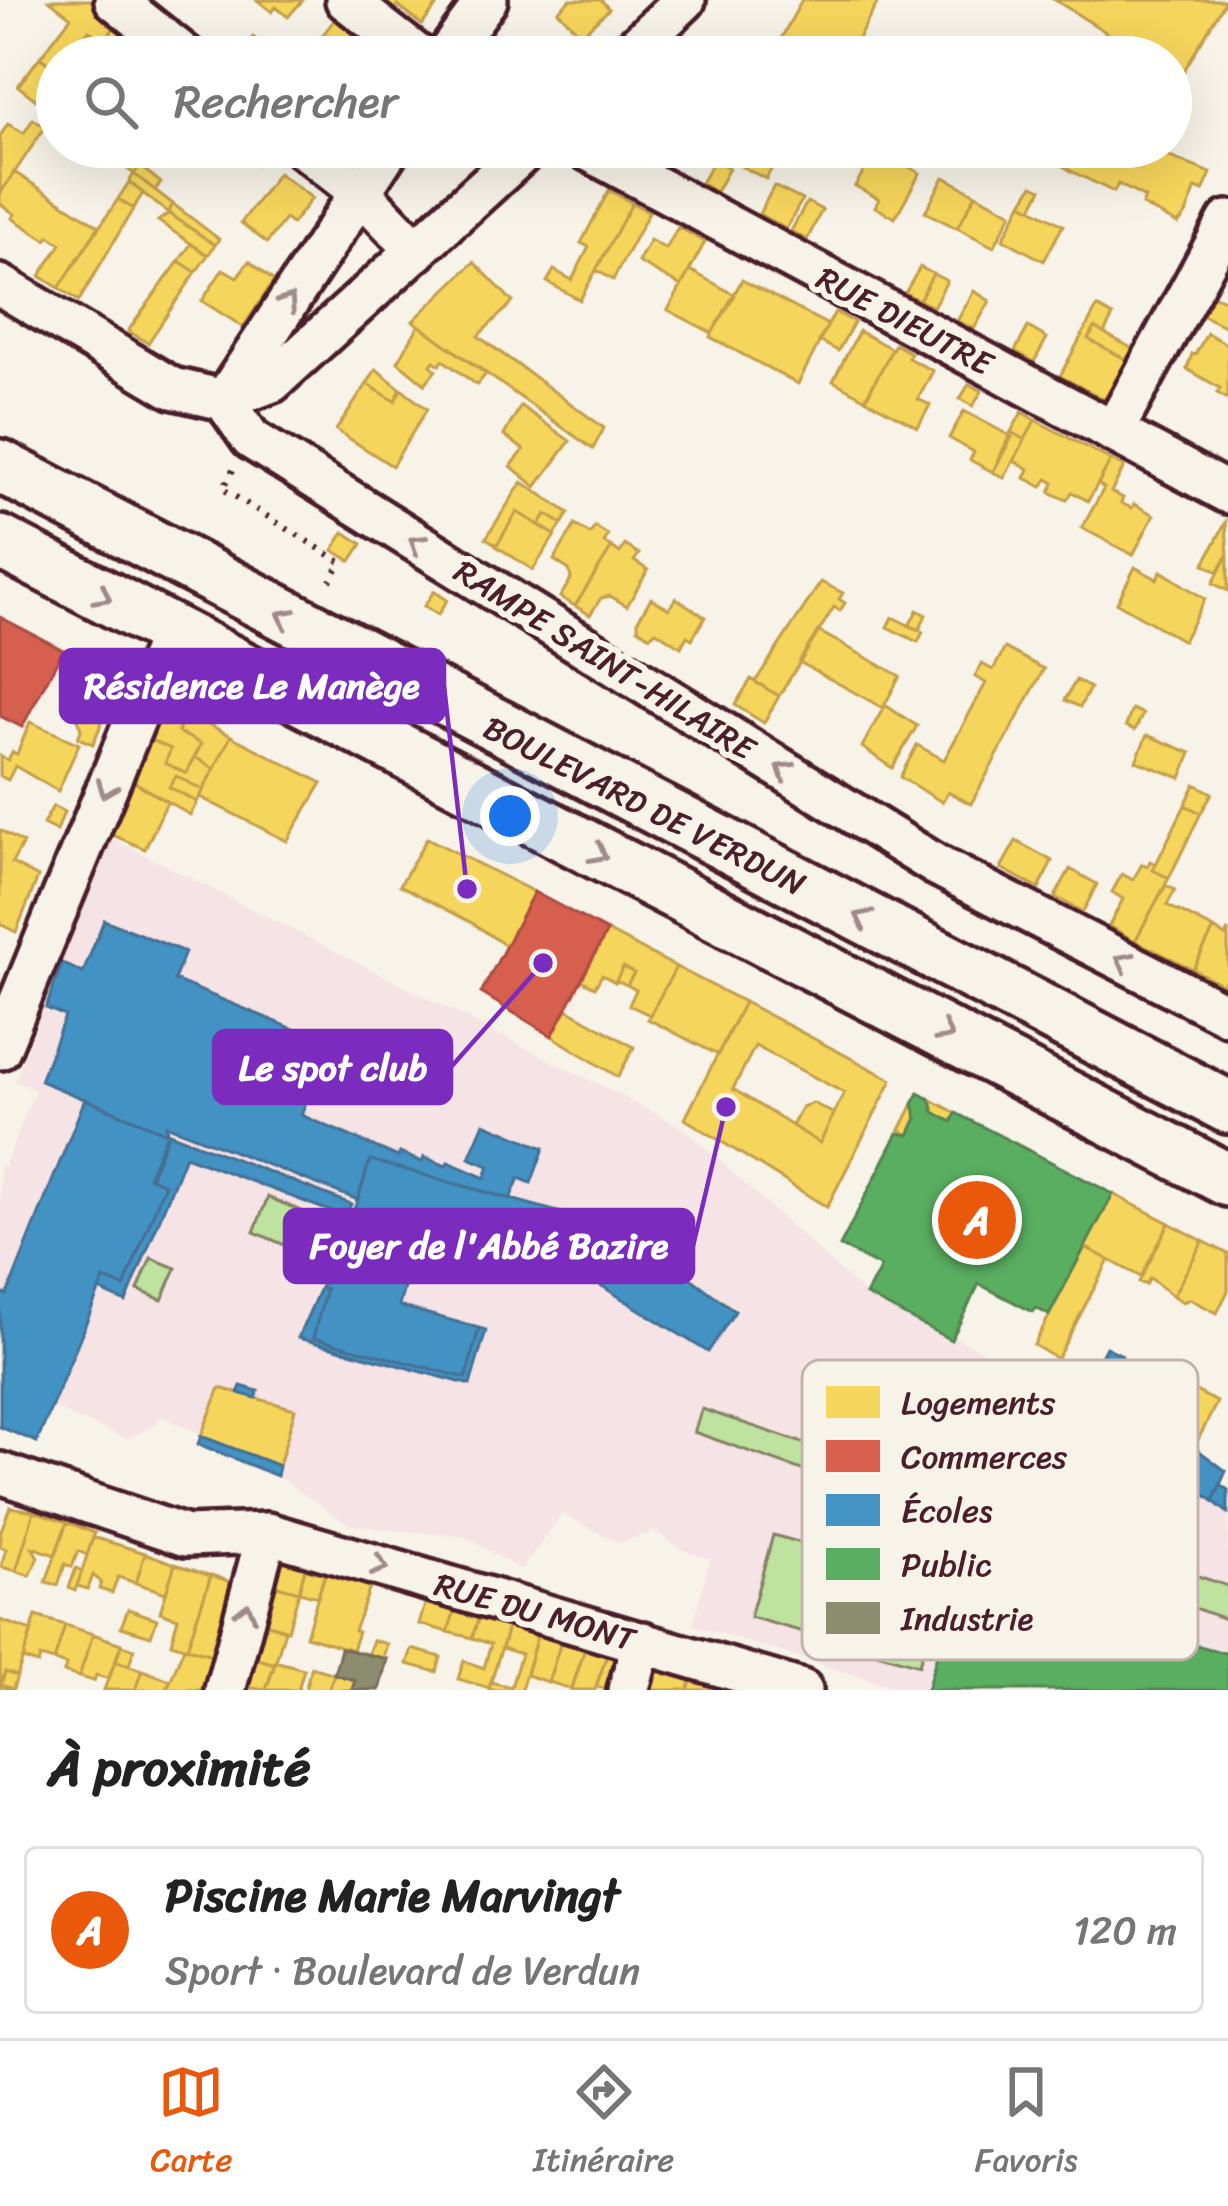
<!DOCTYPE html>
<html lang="fr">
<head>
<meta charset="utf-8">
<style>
	:root { --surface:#fff; --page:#f2f2f2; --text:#222; --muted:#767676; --line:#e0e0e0; --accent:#ea580c }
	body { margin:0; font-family:Sriracha,sans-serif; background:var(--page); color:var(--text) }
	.you { position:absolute; left:510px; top:816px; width:42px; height:42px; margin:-30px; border:9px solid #fff; border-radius:50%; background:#1a73e8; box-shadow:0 0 0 18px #1a73e833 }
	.badge { display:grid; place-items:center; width:78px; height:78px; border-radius:50%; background:var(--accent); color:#fff; font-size:39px; font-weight:700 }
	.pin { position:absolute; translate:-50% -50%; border:6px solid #fff; box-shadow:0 3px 12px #0006 }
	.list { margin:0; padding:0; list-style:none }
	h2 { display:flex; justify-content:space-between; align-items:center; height:156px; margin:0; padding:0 48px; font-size:51px }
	h2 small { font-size:39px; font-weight:400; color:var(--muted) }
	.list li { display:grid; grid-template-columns:78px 1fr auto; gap:36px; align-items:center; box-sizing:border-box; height:168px; margin:0 24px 24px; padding:0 24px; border:3px solid var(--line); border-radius:12px }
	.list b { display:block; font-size:45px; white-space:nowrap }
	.list p { margin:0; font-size:39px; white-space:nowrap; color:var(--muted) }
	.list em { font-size:39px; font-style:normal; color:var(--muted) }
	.icon { flex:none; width:66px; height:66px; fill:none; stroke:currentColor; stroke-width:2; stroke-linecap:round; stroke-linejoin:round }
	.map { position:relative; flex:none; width:1228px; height:1690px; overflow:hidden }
	.search { position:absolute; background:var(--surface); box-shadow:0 12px 48px #0002; left:36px; right:36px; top:36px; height:132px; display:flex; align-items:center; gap:30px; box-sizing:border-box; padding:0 42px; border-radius:66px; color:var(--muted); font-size:45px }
	.sheet { height:348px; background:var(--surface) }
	nav { display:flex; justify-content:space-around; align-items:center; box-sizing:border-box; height:168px; border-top:3px solid var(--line); background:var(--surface); font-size:33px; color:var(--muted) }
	nav a { display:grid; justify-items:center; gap:6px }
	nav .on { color:var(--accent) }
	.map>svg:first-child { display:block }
	.built { fill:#f5e3e5 }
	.green { fill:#bee39e; stroke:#848164; stroke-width:3 }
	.homes { fill:#f6d55c; stroke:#c29e4d; stroke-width:3; fill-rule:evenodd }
	.shops { fill:#d6604d; stroke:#ac4c43; stroke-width:3 }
	.schools { fill:#4393c3; stroke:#457095; stroke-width:3 }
	.public { fill:#5aae61; stroke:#558351; stroke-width:3 }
	.industry { fill:#8c8c6e; stroke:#786b5a; stroke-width:3 }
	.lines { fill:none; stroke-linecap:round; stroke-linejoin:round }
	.minor-casing { stroke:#4a1f2b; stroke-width:48 }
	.major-casing { stroke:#4a1f2b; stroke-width:60 }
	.path { stroke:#4a1f2b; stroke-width:6; stroke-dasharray:3 9; stroke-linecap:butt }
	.minor { stroke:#f7f3e8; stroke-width:39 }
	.major { stroke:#f7f3e8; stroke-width:51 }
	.oneway { stroke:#a0898a }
	.labels { text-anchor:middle; stroke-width:12; stroke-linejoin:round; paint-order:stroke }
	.street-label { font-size:33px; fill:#4a1f2b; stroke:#f7f3e8 }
	.key { fill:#f7f3e8; stroke:#c3b3af; stroke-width:3 }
	.key-label { font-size:33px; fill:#4a1f2b }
	.leader { fill:none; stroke:#7b2cbf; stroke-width:4.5 }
	.callout-dot { fill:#7b2cbf; stroke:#f7f3e8; stroke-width:4.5 }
	.callout { fill:#7b2cbf; stroke:#7b2cbf; stroke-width:4.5 }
	.callout-label { font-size:36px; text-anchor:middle; font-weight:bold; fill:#fff }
</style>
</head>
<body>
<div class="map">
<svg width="1228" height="1690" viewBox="0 0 1228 1690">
	<rect width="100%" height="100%" fill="#f7f3e8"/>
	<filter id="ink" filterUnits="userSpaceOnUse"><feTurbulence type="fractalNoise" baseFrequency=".00833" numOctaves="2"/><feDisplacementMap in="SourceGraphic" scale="24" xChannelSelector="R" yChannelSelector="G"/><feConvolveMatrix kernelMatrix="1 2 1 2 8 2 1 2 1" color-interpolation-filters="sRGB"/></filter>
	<g filter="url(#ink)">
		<!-- built -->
		<path class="built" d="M111 838 684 1128 866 1295 1079 1398 1228 1513V1690H904L693 1625 710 1559 680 1549 655 1531 620 1543 562 1514 521 1570 466 1537 350 1525 277 1476 198 1444 201 1434 160 1416 155 1425 127 1439 0 1386V1166L4 1167 35 1090 15 1081Z"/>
		<!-- green -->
		<path class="green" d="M268 1197 322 1220 308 1255 254 1232Z
			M151 1258 176 1268 162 1300 138 1290Z
			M702 1409 1228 1586V1620L694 1432Z
			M773 1535 942 1582 919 1665 750 1617Z"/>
		<!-- homes -->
		<path class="homes" d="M49 0H92L119 21 103 43 89 30 69 57H57V71L40 57 71 17Z
			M257 0H303L288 17 276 7 272 12Z
			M378 0H441L422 25 398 6 385 16Z
			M570 0H601L609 9 581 35 558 11Z
			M802 0H879L848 57H771Z
			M1055 0H1226L1179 79 1171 74V57H1145Z
			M336 18 367 43 356 57H305Z
			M119 21 133 33 123 48 108 35Z
			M89 30 103 43 97 51 104 57H86L75 49Z
			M253 37 263 45 253 57H235Z
			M367 43 385 57H356Z
			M40 57 57 72 36 100 18 86Z
			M57 72V107L53 112 36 100Z
			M33 119 45 127 0 194V136L8 124 24 133Z
			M235 147H271L256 164Z
			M323 147H361L352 161 342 162Z
			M741 147H783L766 179 733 162Z
			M1043 147H1171L1167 156 1211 173 1203 191 1196 188 1186 214 1178 224 1142 205 1145 198 1118 184 1114 192 1071 171 1046 155 1048 150Z
			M129 149 143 161 134 174 119 162Z
			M877 149 920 173 895 218 875 207 879 199 855 186Z
			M714 160 729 168 716 192 701 183Z
			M140 166 161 183 155 190 134 174Z
			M14 172 99 226 59 288 40 276 61 244 49 236 46 240 12 218 15 214 0 204V194Z
			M278 173 312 198 292 224 285 219 267 243 241 223Z
			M134 174 173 204 168 213 129 182Z
			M944 177 976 194 957 228 925 212Z
			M129 182 143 193 133 209 118 199Z
			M1033 185 1042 189 1032 208 1022 203Z
			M774 186 802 200 786 229 759 214Z
			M609 190 632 203 580 300 547 282 554 270 572 280 589 247 581 243Z
			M976 194 1012 213 994 247 957 228Z
			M118 199 133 209 79 301 59 288Z
			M807 202 822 210 807 240 791 231Z
			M632 203 649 212 613 280 596 270Z
			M1022 203 1063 225 1044 261 1003 239Z
			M173 204 219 239 215 245 168 213Z
			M169 213 215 245 208 255 158 221Z
			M678 227 705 242 681 286 638 262 650 240 666 249Z
			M191 244 208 255 196 272 179 261Z
			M179 261 196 272 148 343 128 331Z
			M249 261 274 281 243 327 202 301 223 269 237 277Z
			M474 262 513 302 478 336 604 428 593 449 413 321Z
			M920 267 933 274 919 300 905 293Z
			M690 270 735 295 712 333 668 310Z
			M933 274 947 281 933 307 919 300Z
			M742 280 828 325 798 384 710 337Z
			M974 291 990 301 974 329 957 321Z
			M1213 295 1228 302V328L1202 315Z
			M1097 307 1113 316 1104 333 1095 328 1088 339 1131 362 1113 395 1103 399 1060 376Z
			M835 312 854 322 838 351 819 341Z
			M419 325 486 374 477 385 443 360 440 365 434 361 431 365 436 370 425 384 398 362Z
			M1028 327 1047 338 1034 362 1015 351Z
			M1095 328 1137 351 1131 362 1088 339Z
			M859 331 892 349 866 399 833 381Z
			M1207 333 1228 345V399L1217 393 1220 388 1187 369 1192 354 1195 355Z
			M895 344 911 353 908 358 933 371 918 399 930 405 918 427 865 399Z
			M376 369 401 389 395 401 367 384Z
			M367 384 395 401 401 389 427 409 392 466 336 430Z
			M969 384 982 391 973 406 960 399Z
			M521 406 570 441 536 487 511 466 524 450 504 435Z
			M964 411 1012 437 993 472 970 460 974 452 949 438Z
			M1022 412 1035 420 1025 440 1011 432Z
			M1035 420 1111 460 1088 501 1072 492 1067 500 1050 492 1054 483 1047 479 1042 487 1025 478 1029 469 1014 461Z
			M1011 432 1025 440 1004 478 993 472Z
			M1111 460 1124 467 1111 492 1123 498 1121 503 1132 508 1134 504 1154 515 1133 555 1082 528 1104 488 1098 484Z
			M522 482 569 513 562 524 546 514 539 525 517 512 497 545 486 538Z
			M517 512 555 535 533 570 496 546Z
			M546 514 562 524 555 535 539 525Z
			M1226 522 1228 554 1218 572 1204 564Z
			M575 525 590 534 595 527 608 535 604 543 612 547 575 606 560 597 571 579 569 570 554 560Z
			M344 532 362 544 351 561 333 550Z
			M625 545 639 554 634 561 648 570 627 606 610 596 601 598 590 615 575 606 612 547 620 553Z
			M1228 554V591L1213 583Z
			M1135 567 1157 579 1161 571 1205 599 1183 641 1117 603Z
			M821 582 843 593 839 599 845 603 840 611 834 607 779 696 755 682Z
			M434 591 447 600 438 615 424 606Z
			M651 598 669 609 676 598 705 617 692 639 687 636 681 647 656 631 650 636 638 628V620Z
			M917 610 926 615 919 630 909 626Z
			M892 617 923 632 918 642 887 627Z
			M818 631 900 676 883 708 799 662Z
			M1005 648 1044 669 971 804 948 792 942 802 900 777 917 745 944 760 986 683 975 677 982 664 993 670Z
			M751 679 779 696 764 723 735 705Z
			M1076 680 1090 688 1080 707 1065 700Z
			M84 703 106 712 93 744 78 738 81 730 78 718Z
			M885 705 917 726 892 768 862 747Z
			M173 706 185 712 178 732 201 744 186 773 165 763 171 749 151 740 164 710Z
			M1132 709 1143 714 1135 730 1126 726Z
			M185 712 231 736 214 769 195 757 201 744 178 732Z
			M30 722 79 744 58 791 15 766 8 780 0 776V756L8 760 12 752 17 754Z
			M1147 735 1191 753 1181 778 1136 761Z
			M231 736 322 783 287 841 200 797Z
			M151 740 171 749 165 763 186 773 195 757 214 769 203 790 176 776 169 787 197 802 190 815 133 781Z
			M176 776 203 790 197 802 169 787Z
			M133 781 167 802 145 849 110 834Z
			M1195 784 1212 793 1201 813 1185 805Z
			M1185 805 1201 813 1169 878 1153 870Z
			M53 806 64 812 57 831 43 824Z
			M0 830 23 843 12 863 38 877 16 932 0 924Z
			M427 838 534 892 506 946 474 924 400 885Z
			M1016 841 1052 861 1039 889 1001 868Z
			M1150 861 1156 864 1153 870 1169 878 1135 941 1109 926 1123 899 1112 892 1122 874 1133 880 1142 864 1147 867Z
			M1070 869 1097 884 1083 912 1055 897Z
			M1166 885 1175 890 1167 905 1214 929 1193 969 1135 941Z
			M1214 929 1225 936 1228 930V975L1223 985 1193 969Z
			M607 931 676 967 650 1015 629 1005 636 990 627 985 634 973 623 967 615 982 602 975 595 987 581 980Z
			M623 967 634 973 627 985 616 980Z
			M676 967 744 1002 718 1055 648 1019Z
			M744 1002 892 1080 827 1207 685 1119ZM755 1046 844 1093 820 1143 733 1089Z
			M567 1009 634 1047 618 1077 552 1036Z
			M930 1099 956 1113 952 1122 934 1112Z
			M813 1103 834 1114 820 1143 792 1126 802 1107Z
			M913 1104 917 1118 909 1135 900 1130Z
			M1113 1194 1169 1223 1141 1277 1085 1247Z
			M1169 1223 1203 1241 1173 1296 1150 1278 1146 1285 1139 1282Z
			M1203 1241 1228 1254V1291L1217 1313 1190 1299 1183 1302 1173 1296Z
			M1085 1247 1109 1260 1057 1359 1034 1345Z
			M1180 1383 1217 1402 1200 1436 1162 1417Z
			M220 1388 295 1409 279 1466 201 1436Z
			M1162 1417 1200 1436 1195 1445 1157 1426Z
			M10 1507 34 1511 16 1571 1 1567 6 1549 0 1547V1533Z
			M34 1511 67 1522 55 1555 32 1547 38 1557 30 1576 16 1571Z
			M67 1522 95 1533 87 1555 78 1551 72 1567 65 1564 58 1585 46 1582Z
			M93 1537 145 1553 136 1583 118 1577 112 1593 99 1589 101 1582 93 1575 88 1589 77 1586Z
			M145 1553 175 1564 166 1593 136 1583Z
			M278 1555 306 1563 299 1592 270 1584Z
			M175 1564 211 1576 187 1648 171 1643 178 1618 160 1612Z
			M76 1568 82 1571 75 1591 69 1588Z
			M305 1569 325 1574 318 1597 299 1592Z
			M326 1569 372 1582 354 1631 358 1632 352 1650 306 1636Z
			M211 1575 234 1583 220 1657 187 1648Z
			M270 1584 299 1592 288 1630 259 1621Z
			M427 1598 456 1606 448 1632 419 1624Z
			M456 1606 480 1613 472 1638 448 1632Z
			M128 1609 157 1619 151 1636 121 1627Z
			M480 1613 510 1621 489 1688 458 1679 464 1661 484 1668 491 1644 472 1638Z
			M36 1616 65 1625 54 1661 40 1657 38 1664 23 1659Z
			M0 1620 32 1631 17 1676 5 1672 1 1685 13 1690H0Z
			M259 1621 285 1630 275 1664 248 1656Z
			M510 1621 539 1629 521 1690H489L491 1682 511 1687 521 1654 502 1648Z
			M65 1625 93 1634 79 1677 64 1672 66 1665 54 1661Z
			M539 1629 563 1636 548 1682 526 1675Z
			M93 1634 121 1644 109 1679 96 1675 94 1681 79 1677Z
			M563 1636 587 1643 572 1689 548 1682Z
			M373 1640 387 1644 383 1658 368 1654Z
			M587 1643 609 1649 595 1690H571Z
			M121 1645 134 1649 129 1665 116 1661Z
			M184 1647 215 1656 202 1690 167 1689Z
			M412 1649 441 1657 437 1672 407 1664Z
			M609 1649 631 1655 623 1683 611 1680 608 1690 596 1686Z
			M248 1656 275 1664 266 1690 238 1686Z
			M115 1661 142 1670 135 1690H104Z
			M275 1661 304 1669 298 1690H266Z
			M651 1666 692 1679 688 1690H644Z
			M311 1667 334 1674 328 1690H305Z
			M142 1670 170 1680 166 1690H135Z
			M5 1672 17 1676 13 1689 1 1685Z
			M694 1673 723 1681 720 1690H688Z
			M334 1674 355 1680 352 1690H328Z"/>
		<!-- shops -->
		<path class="shops" d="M0 617 63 650 22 727 0 716Z
			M534 892 607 931 552 1036 481 993Z"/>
		<!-- schools -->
		<path class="schools" d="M104 920 185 952 174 980 338 1047 318 1095 310 1092 301 1115 398 1157 400 1153 422 1162 424 1157 446 1166 448 1162 485 1178 489 1166 469 1158 484 1123 544 1148 531 1183 519 1178 510 1199 370 1160 358 1200 166 1125 167 1133 40 1081 65 1016 46 1008 62 963 83 973Z
			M85 1099 167 1133 148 1177 165 1184 124 1287 104 1279 37 1442 0 1427V1293L7 1295Z
			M169 1133 351 1204 345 1217 185 1156 126 1302 99 1290 104 1279 124 1287 165 1184 150 1178Z
			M370 1160 587 1220 586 1225 610 1231 681 1277 684 1273 735 1311 708 1352 589 1278 572 1273 575 1263 558 1259 555 1268 419 1231 399 1306 479 1328 466 1378 313 1338 326 1289 320 1288 356 1204Z
			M320 1288 326 1289 313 1338 466 1378 479 1328 486 1330 470 1385 298 1338Z
			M1106 1347 1122 1355 1104 1386 1110 1390 1097 1413 1079 1398Z
			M241 1386 258 1391 256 1398 238 1393Z
			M201 1436 279 1466 277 1476 198 1444Z
			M1194 1447 1226 1471 1213 1501 1179 1475Z
			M1221 1485 1228 1490V1513L1213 1501Z"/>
		<!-- public -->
		<path class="public" d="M919 1093 930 1099 934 1112 952 1122 956 1113 1113 1194 1049 1315 1036 1308 1033 1312 979 1284 951 1340 866 1295 881 1267 840 1246 898 1133 909 1135 917 1118 913 1104Z
			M958 1579 1228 1654V1690H927Z"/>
		<!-- industry -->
		<path class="industry" d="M341 1648 387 1659 379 1690H352L355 1680 334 1674Z"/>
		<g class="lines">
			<!-- minor casing -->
			<g class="minor-casing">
				<path id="minor" d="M115 0 187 57
					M346 0 420 57
					M445 57 487 0
					M625 57 685 0
					M302 147 361 193 417 251
					M582 147 1228 493
					M0 285 172 388 224 400 251 439 936 865 1228 1015
					M224 400 272 382 529 147
					M224 400 390 147
					M1113 432 1228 221
					M0 1049 171 632
					M0 1473 186 1536 267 1533 802 1690
					M225 1690 267 1533
					M628 1690 643 1642"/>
			</g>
			<!-- major casing -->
			<g class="major-casing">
				<path id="major" d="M0 466 1228 1107
					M0 542 1228 1180"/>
			</g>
			<!-- path -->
			<path class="path" d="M233 470 223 489 341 562 330 581"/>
			<!-- minor -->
			<use href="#minor" class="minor"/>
			<!-- major -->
			<use href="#major" class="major"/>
		</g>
		<!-- one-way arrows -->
		<defs><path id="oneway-chevron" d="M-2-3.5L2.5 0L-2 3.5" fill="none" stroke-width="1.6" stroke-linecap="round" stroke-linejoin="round" transform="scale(3)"/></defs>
		<g class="oneway">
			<use href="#oneway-chevron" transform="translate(288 302) rotate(-56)"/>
			<use href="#oneway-chevron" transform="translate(417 543) rotate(-148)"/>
			<use href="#oneway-chevron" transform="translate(103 596) rotate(28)"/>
			<use href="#oneway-chevron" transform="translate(285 617) rotate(-152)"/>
			<use href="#oneway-chevron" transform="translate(784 770) rotate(-148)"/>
			<use href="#oneway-chevron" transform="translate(106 789) rotate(112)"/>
			<use href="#oneway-chevron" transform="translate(599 854) rotate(27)"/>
			<use href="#oneway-chevron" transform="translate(863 918) rotate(-153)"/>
			<use href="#oneway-chevron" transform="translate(1124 961) rotate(-153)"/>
			<use href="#oneway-chevron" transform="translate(945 1033) rotate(28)"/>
			<use href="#oneway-chevron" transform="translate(380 1566) rotate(16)"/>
			<use href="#oneway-chevron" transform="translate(246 1611) rotate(-75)"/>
		</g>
	</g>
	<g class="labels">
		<!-- street labels -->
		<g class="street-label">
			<text transform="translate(905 320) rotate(28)" y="12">RUE DIEUTRE</text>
			<text transform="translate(605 659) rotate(32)" y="12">RAMPE SAINT-HILAIRE</text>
			<text transform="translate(645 805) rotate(27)" y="12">BOULEVARD DE VERDUN</text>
			<text transform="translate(535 1611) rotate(16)" y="12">RUE DU MONT</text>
		</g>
	</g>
	<!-- legend -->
	<rect x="802" y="1360" width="396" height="300" rx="18" class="key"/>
	<rect x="826" y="1386" width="54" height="32" fill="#f6d55c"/>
	<rect x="826" y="1440" width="54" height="32" fill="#d6604d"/>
	<rect x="826" y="1494" width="54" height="32" fill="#4393c3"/>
	<rect x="826" y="1548" width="54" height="32" fill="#5aae61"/>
	<rect x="826" y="1602" width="54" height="32" fill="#8c8c6e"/>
	<g class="key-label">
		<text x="901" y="1414">Logements</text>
		<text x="901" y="1468">Commerces</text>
		<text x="901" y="1522">Écoles</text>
		<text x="901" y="1576">Public</text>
		<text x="901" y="1630">Industrie</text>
	</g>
	<!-- callouts -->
	<path class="leader" d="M467 889L444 686M543 963L451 1067M726 1107L693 1246"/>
	<g class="callout-dot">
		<circle cx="467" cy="889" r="12"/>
		<circle cx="543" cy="963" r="12"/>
		<circle cx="726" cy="1107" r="12"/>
	</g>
	<g class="callout">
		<rect x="61" y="650" width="383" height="72" rx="12"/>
		<rect x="214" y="1031" width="237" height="72" rx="12"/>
		<rect x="285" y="1210" width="408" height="72" rx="12"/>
	</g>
	<g class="callout-label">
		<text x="252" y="698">Résidence Le Manège</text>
		<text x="333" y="1080">Le spot club</text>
		<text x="489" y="1258">Foyer de l'Abbé Bazire</text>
	</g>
</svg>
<div class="you"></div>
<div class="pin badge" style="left:977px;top:1220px">A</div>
<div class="search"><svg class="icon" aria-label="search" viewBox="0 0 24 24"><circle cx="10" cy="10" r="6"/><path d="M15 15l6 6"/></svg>Rechercher</div>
</div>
<section class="sheet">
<h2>À proximité<small></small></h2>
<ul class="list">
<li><span class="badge">A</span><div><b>Piscine Marie Marvingt</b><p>Sport · Boulevard de Verdun</p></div><em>120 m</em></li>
</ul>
</section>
<nav>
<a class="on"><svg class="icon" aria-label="map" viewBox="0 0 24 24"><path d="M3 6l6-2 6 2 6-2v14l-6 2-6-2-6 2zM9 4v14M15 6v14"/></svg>Carte</a>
<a><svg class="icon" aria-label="directions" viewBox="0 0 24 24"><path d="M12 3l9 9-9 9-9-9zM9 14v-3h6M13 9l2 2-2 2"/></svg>Itinéraire</a>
<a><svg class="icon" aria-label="saved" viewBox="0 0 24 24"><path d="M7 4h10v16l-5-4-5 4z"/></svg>Favoris</a>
</nav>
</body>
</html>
